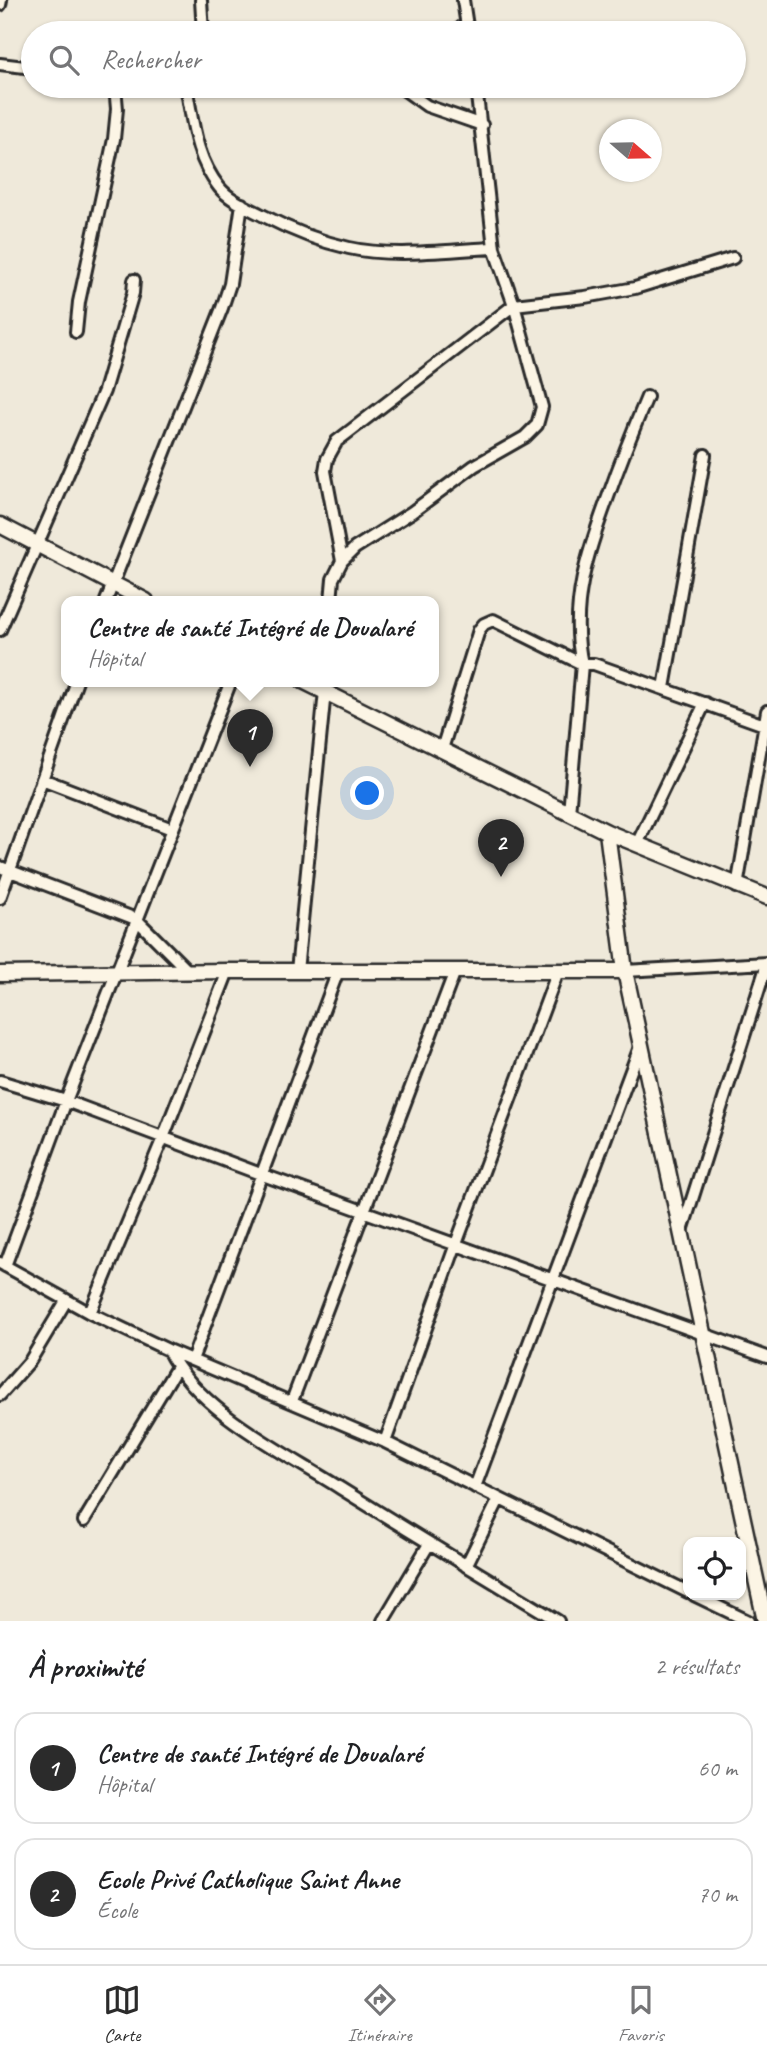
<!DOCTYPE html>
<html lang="fr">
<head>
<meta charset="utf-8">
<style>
	:root { --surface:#fff; --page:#f6f6f6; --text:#202124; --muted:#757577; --line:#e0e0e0; --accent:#2b2b2b }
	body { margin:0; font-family:Caveat,sans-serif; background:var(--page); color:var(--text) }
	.controls { position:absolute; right:21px; bottom:21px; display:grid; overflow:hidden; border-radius:14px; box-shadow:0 2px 5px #0004 }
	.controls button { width:63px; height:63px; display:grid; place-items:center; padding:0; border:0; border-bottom:2px solid var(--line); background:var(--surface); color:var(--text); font:35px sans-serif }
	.compass { position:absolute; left:599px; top:119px; width:63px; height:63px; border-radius:50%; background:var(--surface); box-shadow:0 2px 5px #0004; rotate:110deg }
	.you { position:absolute; left:368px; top:794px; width:24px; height:24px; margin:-18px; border:5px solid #fff; border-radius:50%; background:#1a73e8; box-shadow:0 0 0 10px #1a73e833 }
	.badge { display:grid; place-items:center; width:46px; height:46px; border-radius:50%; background:var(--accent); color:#fff; font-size:23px; font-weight:700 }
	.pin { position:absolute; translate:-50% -58px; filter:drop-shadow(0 2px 4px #0008) }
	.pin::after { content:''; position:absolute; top:37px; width:24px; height:21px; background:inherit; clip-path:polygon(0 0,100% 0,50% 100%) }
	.popup { position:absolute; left:61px; top:596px; width:378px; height:91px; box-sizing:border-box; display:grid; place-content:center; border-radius:14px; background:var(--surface); filter:drop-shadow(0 2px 5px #0005); font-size:23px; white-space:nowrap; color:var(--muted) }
	.popup b { font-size:26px; color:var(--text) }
	.popup::after { content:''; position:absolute; left:50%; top:100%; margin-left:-14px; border:14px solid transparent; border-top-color:var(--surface) }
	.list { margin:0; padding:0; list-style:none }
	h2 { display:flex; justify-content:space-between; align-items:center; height:91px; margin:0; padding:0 28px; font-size:30px }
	h2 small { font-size:23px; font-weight:400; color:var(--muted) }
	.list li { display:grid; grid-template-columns:46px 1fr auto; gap:21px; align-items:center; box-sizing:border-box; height:112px; margin:0 14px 14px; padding:0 14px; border:2px solid var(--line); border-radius:21px }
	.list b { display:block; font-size:26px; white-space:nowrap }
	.list p { margin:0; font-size:23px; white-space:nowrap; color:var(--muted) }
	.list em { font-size:23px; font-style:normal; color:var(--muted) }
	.icon { flex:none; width:38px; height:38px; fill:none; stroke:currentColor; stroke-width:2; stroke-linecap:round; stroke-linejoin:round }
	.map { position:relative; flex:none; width:767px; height:1621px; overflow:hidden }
	.search { position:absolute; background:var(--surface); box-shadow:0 2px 5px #0004; left:21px; right:21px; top:21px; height:77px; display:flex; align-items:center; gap:18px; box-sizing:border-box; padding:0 24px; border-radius:38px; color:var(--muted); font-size:26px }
	.sheet { height:343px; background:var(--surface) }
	nav { display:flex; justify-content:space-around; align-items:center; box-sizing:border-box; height:98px; border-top:2px solid var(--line); background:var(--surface); font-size:19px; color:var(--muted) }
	nav a { display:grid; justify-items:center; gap:4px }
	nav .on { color:var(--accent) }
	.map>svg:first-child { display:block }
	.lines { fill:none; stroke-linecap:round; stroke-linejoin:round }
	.minor-casing { stroke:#2b2b2b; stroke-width:16 }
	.tertiary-casing { stroke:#2b2b2b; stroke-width:19 }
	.minor { stroke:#fcf5e5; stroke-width:10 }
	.tertiary { stroke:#fcf5e5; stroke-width:14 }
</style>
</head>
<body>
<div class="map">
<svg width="767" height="1621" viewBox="0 0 767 1621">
	<rect width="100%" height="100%" fill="#efe9da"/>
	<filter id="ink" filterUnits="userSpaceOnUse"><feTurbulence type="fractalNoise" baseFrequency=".0143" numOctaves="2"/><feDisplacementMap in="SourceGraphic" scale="14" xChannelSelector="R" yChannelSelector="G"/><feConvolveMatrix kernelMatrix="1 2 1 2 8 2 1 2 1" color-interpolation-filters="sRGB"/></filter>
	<g filter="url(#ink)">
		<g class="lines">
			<!-- minor casing -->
			<g class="minor-casing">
				<path id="minor" d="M201 0 203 33
					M463 0 468 33
					M0 5 1 0
					M454 33 466 24
					M0 64 33 68
					M186 86C193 121 195 157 219 187 229 200 249 208 264 216 291 230 318 241 349 248 392 258 449 250 494 248
					M399 86 427 106 482 125
					M76 332 79 302 114 139 117 109 115 86
					M342 561 325 471 327 459 337 441 514 305 585 297 635 288 733 258
					M106 601 222 308 230 284 242 204
					M331 601 333 579 342 561 355 548 412 512 474 466 525 437 537 425 542 407 514 305 494 248 476 86
					M0 630 104 391 133 293 134 280
					M664 688 705 455
					M442 749 479 630 484 624 493 620 582 664H594L767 726
					M42 779 172 829
					M569 813 582 664C569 606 588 551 608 497 620 463 633 430 647 397
					M637 844 705 703
					M0 867 136 919 188 971
					M737 887 767 711
					M0 898 77 681
					M297 971 326 681
					M625 971 767 963
					M0 1081 66 1101 263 1175 767 1357
					M682 1231 767 964
					M0 1263 90 1313 168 1350 385 1442 688 1592
					M5 1266 66 1101 231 681
					M90 1313 163 1138 228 971
					M168 1350C199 1412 282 1451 340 1488 412 1533 485 1577 558 1621
					M192 1360 338 971
					M0 1395 30 1361 66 1301
					M292 1401 455 971
					M385 1442 456 1244 558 971
					M475 1487 641 1044
					M84 1521 177 1367
					M466 1566 499 1499
					M694 1595 748 1621
					M383 1621 429 1544"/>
			</g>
			<!-- tertiary casing -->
			<g class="tertiary-casing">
				<path id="tertiary" d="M0 525 146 601
					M303 681 607 832 767 897
					M607 832 625 971 765 1621
					M0 974 228 971H625"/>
			</g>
			<!-- minor -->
			<use href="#minor" class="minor"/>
			<!-- tertiary -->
			<use href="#tertiary" class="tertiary"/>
		</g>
	</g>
</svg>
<div class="controls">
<button><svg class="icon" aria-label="locate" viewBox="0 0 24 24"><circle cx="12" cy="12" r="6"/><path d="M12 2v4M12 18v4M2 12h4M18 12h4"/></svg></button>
</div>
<svg class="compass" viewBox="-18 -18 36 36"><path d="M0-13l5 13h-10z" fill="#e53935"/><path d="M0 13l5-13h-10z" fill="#757577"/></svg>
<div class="you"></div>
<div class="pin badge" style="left:250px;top:767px">1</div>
<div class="popup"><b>Centre de santé Intégré de Doualaré</b>Hôpital</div>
<div class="pin badge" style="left:501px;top:877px">2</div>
<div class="search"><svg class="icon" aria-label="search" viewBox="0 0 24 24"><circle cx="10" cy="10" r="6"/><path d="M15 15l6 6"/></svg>Rechercher</div>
</div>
<section class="sheet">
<h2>À proximité<small>2 résultats</small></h2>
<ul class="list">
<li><span class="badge">1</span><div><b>Centre de santé Intégré de Doualaré</b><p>Hôpital</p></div><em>60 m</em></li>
<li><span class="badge">2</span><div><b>Ecole Privé Catholique Saint Anne</b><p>École</p></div><em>70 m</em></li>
</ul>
</section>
<nav>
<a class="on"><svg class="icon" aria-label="map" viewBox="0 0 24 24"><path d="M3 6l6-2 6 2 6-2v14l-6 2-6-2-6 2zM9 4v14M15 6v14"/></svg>Carte</a>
<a><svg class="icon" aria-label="directions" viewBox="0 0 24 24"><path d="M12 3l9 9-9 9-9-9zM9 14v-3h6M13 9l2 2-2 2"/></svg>Itinéraire</a>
<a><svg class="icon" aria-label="saved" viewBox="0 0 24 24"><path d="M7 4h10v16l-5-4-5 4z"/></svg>Favoris</a>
</nav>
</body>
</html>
